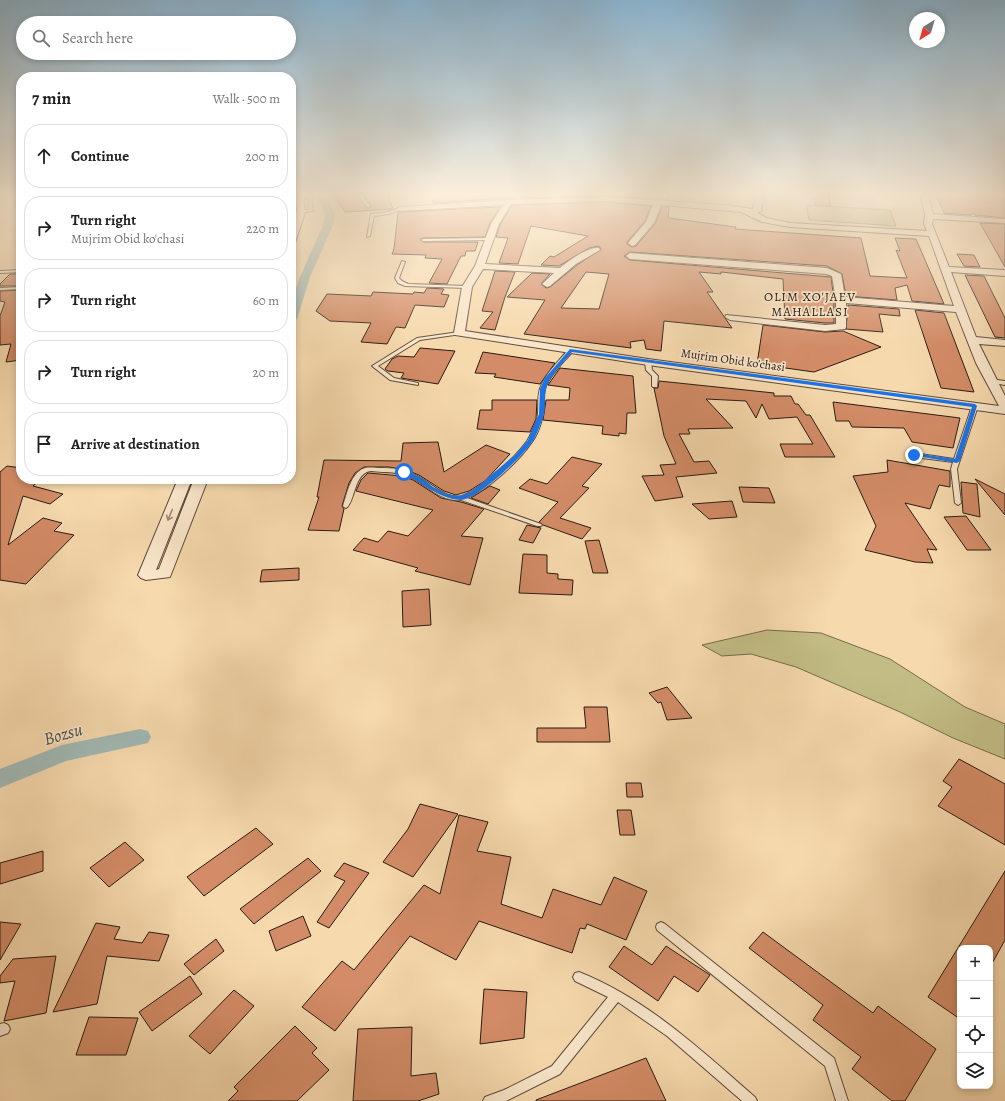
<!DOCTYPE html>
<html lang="en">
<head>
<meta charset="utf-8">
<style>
	:root { --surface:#fff; --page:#f6f6f6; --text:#202124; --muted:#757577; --line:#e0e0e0 }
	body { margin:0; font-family:Alegreya,serif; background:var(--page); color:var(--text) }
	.controls { position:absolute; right:12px; bottom:12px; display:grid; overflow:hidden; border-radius:8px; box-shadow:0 2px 6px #0003 }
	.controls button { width:36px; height:36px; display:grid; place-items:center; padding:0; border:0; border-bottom:1px solid var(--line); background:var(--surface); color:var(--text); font:20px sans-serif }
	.compass { position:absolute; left:909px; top:12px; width:36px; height:36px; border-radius:50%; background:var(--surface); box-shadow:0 2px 6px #0003; rotate:217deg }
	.stop { position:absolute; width:12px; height:12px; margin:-9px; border:3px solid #1a73e8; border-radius:50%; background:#fff }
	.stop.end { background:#1a73e8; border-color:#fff; box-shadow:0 1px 4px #0008 }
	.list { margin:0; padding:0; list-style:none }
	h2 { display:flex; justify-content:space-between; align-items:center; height:52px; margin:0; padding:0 16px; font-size:17px }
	h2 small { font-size:13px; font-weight:400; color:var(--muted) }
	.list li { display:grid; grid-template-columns:26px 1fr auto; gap:12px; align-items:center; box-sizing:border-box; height:64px; margin:0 8px 8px; padding:0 8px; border:1px solid var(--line); border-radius:16px }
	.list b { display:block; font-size:15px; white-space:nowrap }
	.list p { margin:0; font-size:13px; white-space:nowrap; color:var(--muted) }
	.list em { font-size:13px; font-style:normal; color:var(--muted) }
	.icon { flex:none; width:22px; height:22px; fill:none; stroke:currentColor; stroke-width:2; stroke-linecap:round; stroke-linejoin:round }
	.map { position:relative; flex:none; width:1005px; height:1101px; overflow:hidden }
	.search { position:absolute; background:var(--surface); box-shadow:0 2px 6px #0003; left:16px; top:16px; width:280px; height:44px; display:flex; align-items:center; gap:10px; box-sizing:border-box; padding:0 14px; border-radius:22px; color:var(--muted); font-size:15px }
	.panel { position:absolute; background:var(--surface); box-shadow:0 2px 6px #0003; left:16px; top:72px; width:280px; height:412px; border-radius:16px }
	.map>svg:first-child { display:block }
	.green { fill:#c3bd85; stroke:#766c4c }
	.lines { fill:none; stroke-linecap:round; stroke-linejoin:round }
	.canal { fill:#a0b8b4; fill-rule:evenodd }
	.building { fill:#d38c67; stroke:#291b13; fill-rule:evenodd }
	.service-casing { stroke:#5c4a3a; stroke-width:2 }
	.minor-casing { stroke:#5c4a3a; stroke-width:2 }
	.service { fill:#f9e6ca; fill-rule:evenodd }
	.minor { fill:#f9e6ca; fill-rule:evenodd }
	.oneway { stroke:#9b8b78 }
	.route { fill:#1a73e8 }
	.labels { text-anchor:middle; stroke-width:3.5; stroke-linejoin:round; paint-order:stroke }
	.far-street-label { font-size:12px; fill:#291b13; stroke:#f9e6ca }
	.far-neighbourhood-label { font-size:13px; letter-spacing:1px; fill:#291b13; stroke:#f9e6ca }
	.near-water-label { font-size:18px; font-style:italic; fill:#4d4a43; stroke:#f9e6ca }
</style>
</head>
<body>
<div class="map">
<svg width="1005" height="1101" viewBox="0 0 1005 1101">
	<rect width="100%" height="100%" fill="#f6d9ad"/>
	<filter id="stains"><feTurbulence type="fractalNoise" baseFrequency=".005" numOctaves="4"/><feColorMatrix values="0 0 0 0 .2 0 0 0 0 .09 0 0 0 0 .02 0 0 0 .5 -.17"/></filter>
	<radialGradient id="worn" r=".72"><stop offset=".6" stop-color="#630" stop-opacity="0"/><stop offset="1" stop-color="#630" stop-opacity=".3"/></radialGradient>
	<!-- green -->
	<path class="green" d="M806 205 890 210 896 226 809 220Z
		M767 630 821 633 890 659 965 707 1005 724V759L953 738 900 712 796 667 751 654 722 656 702 645Z"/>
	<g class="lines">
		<!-- canal -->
		<path class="canal" d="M316 193H324L335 214 333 225 310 277 297 319 291 322V302L300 277 323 225 325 214Z
			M140 729 148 731 151 737 148 743 66 761 0 788V769L62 745Z"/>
	</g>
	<!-- building -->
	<path class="building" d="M332 193H355L367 208H370L371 205 362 193H387L393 209 345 212Z
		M431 193H670L669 200 606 196 509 198 433 203Z
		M813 193H828L831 206 815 205Z
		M935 193H1005V218L975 215 974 213 971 215 944 213Z
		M606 202 651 206 645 221 627 242V244L632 247 636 246 655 224 662 207H669L668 218 736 227 735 229 861 238 870 276 907 278 896 250 900 251 895 238 916 239 944 304 912 301 907 285 895 288 897 300 846 296 842 274 827 266 630 252 624 256 630 260 831 277 834 300V323H825L785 319 783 279 721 272V274L699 272 713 292H707L732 328 664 321 661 351 646 349 644 340 630 342 631 348 524 334 545 300 507 297 532 273 550 274 541 284 546 288 550 287 577 265 601 249 599 246 589 248 559 266 541 265 550 256 554 257 588 236 531 226 518 264 499 263 508 238 496 237 500 225 512 205ZM586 272 609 274 599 309 561 308Z
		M500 207 490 223 485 237 423 238 420 239 423 242H478L475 251H466L465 256H461L447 284 429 283 442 259 425 258 426 255 392 254 394 249 398 212Z
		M980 223 1005 224V267Z
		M957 254 974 255 980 267 964 266Z
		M495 271 515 272 505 297 495 330 480 328 493 312 482 311Z
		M10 274H21V286H0V284Z
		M965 275 984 276 1005 318V338L995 337Z
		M427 288 444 289 441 294 449 295 444 307 415 305 405 328 396 327 387 344 361 342 371 323 330 321 316 311 327 294 371 296 373 292 413 294 414 292 424 293Z
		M21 290V360L6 362 11 344 0 345V316L5 302 0 301V291Z
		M848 305 899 309 900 316 879 314 883 332 846 329Z
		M915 310 944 313 974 392 941 388Z
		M763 325 825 332 843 331 881 347 814 372 757 364Z
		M420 348 455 351 438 384 401 378 404 373 388 371 385 369 392 359 398 356 414 357Z
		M483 352 555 363 540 384 494 377 496 374 475 373Z
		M560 368 633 376 636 413H627L626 434 619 433V436L602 434 603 426 543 420 546 400H569L570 388 548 385Z
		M659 381 774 393V396H791L795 404H798L806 415H810L835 457H785L780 444H813L797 417 769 419 762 404 756 418 746 401 706 399 733 428 688 429 690 434H679L694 462 709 461 717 473 676 477 683 497 655 501 642 476 664 475 660 465 676 464 664 436 654 388H658Z
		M492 400H537L536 419 530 432 477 429 480 410H492Z
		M833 402 960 418 953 448 912 442 904 428 852 427 849 421H836Z
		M438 442 444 472 486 445 510 454 485 481 469 491 456 495 444 491 419 475 406 470 389 467H364L355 473 349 483 342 506 344 509 339 531 308 530 319 497H317L324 460 401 461 403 443Z
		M572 457 602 464 582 486 589 488 560 518 591 528 582 539 543 525 539 522 558 502 519 488 530 479 547 484Z
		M887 460 950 471V487L939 485 930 509 905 503 937 550 927 549 933 563 915 562 865 550 876 526 853 476 888 472Z
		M7 466 21 468V479H41L33 486 63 494 50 504 23 496 8 545 43 518 62 523 54 531 74 535 26 584 0 580V472Z
		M368 473 402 476 413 480 441 498 461 502 484 509 461 536 483 538 470 585 415 571 418 568 353 550 364 538 378 542 388 531 408 536 433 510 356 491 361 480Z
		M975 479 1005 494V515Z
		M961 482 977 484 980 517 963 513Z
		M490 486 500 490 488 504 471 498Z
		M739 487 769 488 775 503 743 502Z
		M732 501 737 517 709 519 692 504Z
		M966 516 991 550H967L944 517Z
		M527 525 541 528 533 543 519 540Z
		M599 540 608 573H593L585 541Z
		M523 554 547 555V573L558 574V579L573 580 572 595 519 593Z
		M299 568V580L260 582 262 570Z
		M429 589 431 625 403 627 402 591Z
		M667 687 692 718 667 720 661 702 658 703 649 693Z
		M584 707H607L610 742H537V728H586Z
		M959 759 1005 784V845L938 806 952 787 943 781Z
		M626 783H641L643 797H627Z
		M420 804 458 814 413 877 383 862 408 829Z
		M617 810H631L635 835H620Z
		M459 815 488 822 477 851 511 857 501 904 542 918 553 889 601 905 614 877 647 891 626 940 587 924 585 929 580 928 572 953 479 921 456 960 410 936 335 1031 302 1007 342 961 354 970 424 885 440 894Z
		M256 828 273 844 204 896 187 877Z
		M125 842 144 860 109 887 90 868Z
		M43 851V871L0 884V863Z
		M308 858 321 871 254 924 240 909Z
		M344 863 369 873 329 928 317 922 345 881 334 876Z
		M1005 871V940L990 967V948H960V1019L928 997Z
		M303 916 311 936 276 951 269 931Z
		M0 922 21 924 0 960Z
		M96 923 120 927 114 939 142 943 149 932 169 935 159 961 107 956 97 1004 53 1012Z
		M763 932 873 1013 878 1006 936 1049 905 1101H892L852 1069 861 1057 813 1020 823 1005 749 948Z
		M216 939 224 951 194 975 184 964Z
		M624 946 652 965 666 946 710 975 698 992 674 976 658 1001 609 967Z
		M56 956 46 1013 4 1021 15 981 0 983V976L13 959Z
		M190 976 202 994 152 1031 139 1012Z
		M484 989 527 992 524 1038 480 1044Z
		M234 990 254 1006 210 1054 189 1036Z
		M89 1017 138 1018 126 1055H76Z
		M295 1026 317 1048 312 1053 329 1070 297 1101H228L238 1091 234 1087Z
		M412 1027 411 1076 436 1073 439 1094 418 1101H353L358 1029Z
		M646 1058 666 1101H536V1100Z"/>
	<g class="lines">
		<!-- service casing -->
		<g class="service-casing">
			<path id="service" d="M11 193H15L0 199V197Z
				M356 193H360L370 206 369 207H367Z
				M300 195H311L313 211 291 214V212L309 210 308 197H299Z
				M399 208 402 209 389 214 374 216 370 236 367 237 371 214 388 212Z
				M489 238 491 239 490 240 423 241 421 240 423 239Z
				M402 261 405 262 399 278 402 281 408 284 467 286 469 287 467 288 405 286 398 283 395 278Z
				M21 270V272L0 273V271Z
				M21 287V289L0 290V288Z
				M459 332H461V334L420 340 378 366 394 378 418 383V385L390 380 372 366 417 338Z
				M570 349 573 351C564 362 552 372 546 386 542 396 546 408 542 419 540 427 537 435 532 442 519 461 489 489 467 498L541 524 542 525 541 526H537L461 500C442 502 429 487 414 479 404 473 393 472 382 472 377 472 371 470 367 472 354 477 354 504 346 508L344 507 343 506C347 494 351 472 365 468 370 467 376 468 381 468 392 468 403 469 413 474 427 479 446 501 462 496 481 489 515 458 527 441 531 435 534 427 537 419 540 409 536 396 541 386 547 372 559 361 568 350Z
				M648 360 651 362 652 370 658 376 657 387H653L652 386V376L646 370 645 362Z
				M990 379 1005 381V385L988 382 987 381Z
				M975 404 978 406 957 469 961 503 958 505 955 503 951 469 953 462 914 457 911 455 914 453 954 459 972 406Z
				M661 922 665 924 834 1058 848 1101H836L825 1066 657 930 656 927 657 924Z
				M579 972C647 999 701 1050 755 1097L757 1101H742L667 1036 618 1002 560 1074 506 1101H483L485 1097 504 1090 552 1066 608 997 575 981 573 977 575 973Z
				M4 1023 8 1025 10 1029 8 1033 0 1036V1024Z"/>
		</g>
		<!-- minor casing -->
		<g class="minor-casing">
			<path id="minor" d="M295 193H303L305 212 295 243 291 246V230L297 212Z
				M756 193H764L761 211 757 213 767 218 790 223 927 231 924 224 925 214 920 193H928L933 214 1005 219V223L933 219 932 224 949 267 1005 270V276L951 272 976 337 1005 340V346L979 344 1005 396V414L648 365 455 335 454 333 462 287 475 266 491 224 503 205 400 211 396 209 400 207 509 200 606 197 725 205 753 209ZM606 201 653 205 646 222 628 243 632 246 635 245 654 223 661 205 741 212 762 222 790 227 929 236 954 306 845 297 841 274 827 268 630 253 626 256 630 259 826 274 832 276 836 300V324L825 325 726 315 725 317 730 320 825 331 845 329 846 327V303L956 312 976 363 999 406 648 359 465 331 472 287 483 269 554 273 542 284 547 287 550 286 576 264 600 250 599 248C589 246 568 261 560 268L485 264 499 224 511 204Z
				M178 479H192L156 570 159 569 194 479H208L170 577 146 580 141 578 138 575Z"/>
		</g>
		<!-- service -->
		<use href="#service" class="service"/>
		<!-- minor -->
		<use href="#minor" class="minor"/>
	</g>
	<!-- one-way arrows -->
	<defs><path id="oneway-shaft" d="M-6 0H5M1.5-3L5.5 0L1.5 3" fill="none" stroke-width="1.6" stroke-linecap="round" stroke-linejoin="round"/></defs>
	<use class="oneway" href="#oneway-shaft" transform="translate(170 515) rotate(112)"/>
	<!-- sky -->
	<linearGradient id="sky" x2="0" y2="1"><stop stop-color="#8bb6d3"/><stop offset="0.56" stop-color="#fbeeda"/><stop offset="1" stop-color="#fbeeda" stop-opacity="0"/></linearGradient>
	<rect width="1005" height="347" fill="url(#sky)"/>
	<!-- route -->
	<path class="route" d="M570 349 975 404 977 406 960 461 957 463 911 455 914 453 955 459 972 407 572 352C564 362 554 371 549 381 542 393 547 405 543 417 540 425 537 435 532 442 523 456 476 501 460 500 437 498 422 482 402 473L404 470 422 478 433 487 447 494 460 496 472 491 515 455 528 440 539 414 540 389 545 378Z"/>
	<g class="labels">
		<!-- far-street labels -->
		<g class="far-street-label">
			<text transform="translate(733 360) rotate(8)" y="4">Mujrim Obid ko'chasi</text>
		</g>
		<!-- far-neighbourhood labels -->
		<g class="far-neighbourhood-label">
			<text x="810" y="301">OLIM XO'JAEV<tspan x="810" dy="15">MAHALLASI</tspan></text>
		</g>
		<!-- near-water labels -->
		<g class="near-water-label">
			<text transform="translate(63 734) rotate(-16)" y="6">Bozsu</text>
		</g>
	</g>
	<rect width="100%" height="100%" filter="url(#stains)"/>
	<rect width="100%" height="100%" fill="url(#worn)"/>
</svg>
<div class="controls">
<button>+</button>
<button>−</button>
<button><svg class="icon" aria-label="locate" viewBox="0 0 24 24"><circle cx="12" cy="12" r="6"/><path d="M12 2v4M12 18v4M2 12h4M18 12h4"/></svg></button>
<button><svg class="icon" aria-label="layers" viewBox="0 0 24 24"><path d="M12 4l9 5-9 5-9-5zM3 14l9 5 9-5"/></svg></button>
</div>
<svg class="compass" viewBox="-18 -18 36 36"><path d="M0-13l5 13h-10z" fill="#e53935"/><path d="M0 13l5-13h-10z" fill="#757577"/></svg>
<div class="stop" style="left:404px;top:472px"></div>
<div class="stop end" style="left:914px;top:455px"></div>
<div class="search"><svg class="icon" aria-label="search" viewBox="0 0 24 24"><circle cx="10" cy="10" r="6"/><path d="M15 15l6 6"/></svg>Search here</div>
<section class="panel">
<h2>7 min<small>Walk · 500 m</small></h2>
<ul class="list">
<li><svg class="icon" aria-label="ahead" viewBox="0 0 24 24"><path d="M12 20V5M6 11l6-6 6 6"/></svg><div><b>Continue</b></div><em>200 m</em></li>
<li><svg class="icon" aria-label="right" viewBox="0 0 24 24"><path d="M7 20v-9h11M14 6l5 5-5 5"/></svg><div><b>Turn right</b><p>Mujrim Obid ko'chasi</p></div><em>220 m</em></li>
<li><svg class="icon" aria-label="right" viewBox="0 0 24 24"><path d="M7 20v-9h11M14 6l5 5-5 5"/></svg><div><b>Turn right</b></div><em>60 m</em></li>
<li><svg class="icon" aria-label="right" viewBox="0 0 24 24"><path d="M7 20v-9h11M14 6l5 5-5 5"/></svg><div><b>Turn right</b></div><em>20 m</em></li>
<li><svg class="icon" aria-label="arrive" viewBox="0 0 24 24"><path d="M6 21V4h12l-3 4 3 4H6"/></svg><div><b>Arrive at destination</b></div></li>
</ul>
</section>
</div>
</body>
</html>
